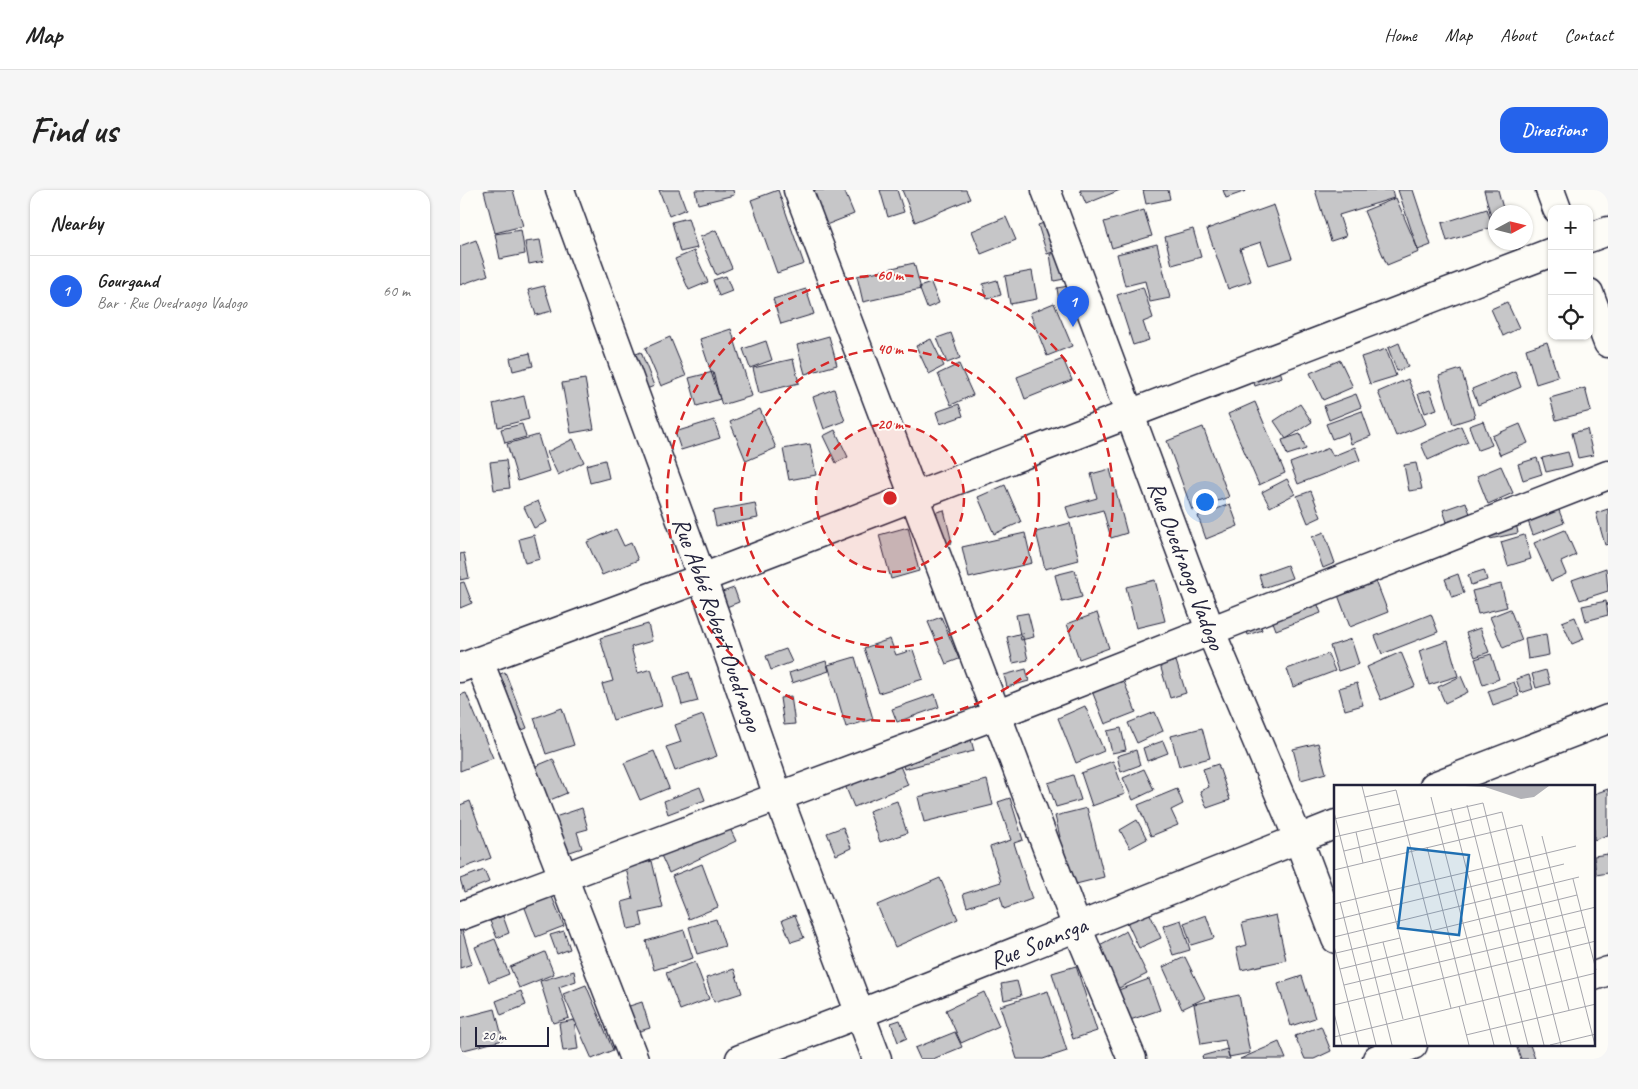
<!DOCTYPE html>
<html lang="en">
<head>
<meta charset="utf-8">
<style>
	:root { --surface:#fff; --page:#f6f6f6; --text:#222; --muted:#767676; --line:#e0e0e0; --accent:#2563eb }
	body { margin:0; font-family:Caveat,sans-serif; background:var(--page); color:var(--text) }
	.controls { position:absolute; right:15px; top:15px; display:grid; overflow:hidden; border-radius:10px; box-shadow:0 1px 4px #0004 }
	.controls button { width:45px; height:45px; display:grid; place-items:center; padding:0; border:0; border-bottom:1px solid var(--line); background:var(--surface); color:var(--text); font:25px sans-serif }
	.compass { position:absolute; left:1028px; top:15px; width:45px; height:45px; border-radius:50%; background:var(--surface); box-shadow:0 1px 4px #0004; rotate:83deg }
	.scale { position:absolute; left:15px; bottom:12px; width:74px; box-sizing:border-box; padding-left:5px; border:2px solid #22223b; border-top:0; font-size:14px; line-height:18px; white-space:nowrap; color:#22223b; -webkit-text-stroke:4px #fdfcf7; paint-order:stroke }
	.you { position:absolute; left:744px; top:311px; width:18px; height:18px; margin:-12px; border:4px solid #fff; border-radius:50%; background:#1a73e8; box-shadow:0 0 0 8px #1a73e833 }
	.badge { display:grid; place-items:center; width:32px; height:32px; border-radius:50%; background:var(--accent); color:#fff; font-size:16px; font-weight:700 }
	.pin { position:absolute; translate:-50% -41px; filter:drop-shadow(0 1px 2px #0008) }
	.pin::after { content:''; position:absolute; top:26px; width:18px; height:15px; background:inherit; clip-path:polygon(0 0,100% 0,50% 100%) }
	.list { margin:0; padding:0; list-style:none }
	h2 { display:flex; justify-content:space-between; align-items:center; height:65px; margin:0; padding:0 20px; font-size:21px }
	h2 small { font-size:16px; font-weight:400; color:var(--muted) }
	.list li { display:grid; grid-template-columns:32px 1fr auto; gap:15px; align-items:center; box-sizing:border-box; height:70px; padding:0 20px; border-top:1px solid var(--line) }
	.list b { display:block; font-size:19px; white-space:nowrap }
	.list p { margin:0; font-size:16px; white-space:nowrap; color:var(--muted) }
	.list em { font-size:16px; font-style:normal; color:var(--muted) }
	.icon { flex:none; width:28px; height:28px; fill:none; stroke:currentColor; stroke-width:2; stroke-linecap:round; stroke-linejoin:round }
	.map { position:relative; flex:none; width:1148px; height:869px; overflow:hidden; border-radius:15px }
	header { display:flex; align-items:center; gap:30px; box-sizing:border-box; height:70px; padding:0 25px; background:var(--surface); border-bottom:1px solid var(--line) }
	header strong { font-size:24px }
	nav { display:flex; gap:28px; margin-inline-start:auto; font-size:18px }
	.intro { display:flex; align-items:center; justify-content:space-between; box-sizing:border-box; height:120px; padding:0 30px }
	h1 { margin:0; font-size:35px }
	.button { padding:12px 22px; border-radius:15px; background:var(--accent); color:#fff; font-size:18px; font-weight:700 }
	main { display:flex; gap:30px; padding:0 30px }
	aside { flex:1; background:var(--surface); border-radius:15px; box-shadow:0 1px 4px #0004 }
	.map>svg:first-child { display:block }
	.building { fill:#c6c6c8; stroke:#22223b }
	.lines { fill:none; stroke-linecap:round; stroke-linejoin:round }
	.street-casing { stroke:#22223b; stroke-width:31 }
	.street { stroke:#fdfcf7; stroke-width:28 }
	.ring { fill:none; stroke:#d62828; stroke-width:2.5; stroke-dasharray:9 6 }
	.labels { text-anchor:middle; stroke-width:4; stroke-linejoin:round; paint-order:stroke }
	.street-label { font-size:24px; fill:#22223b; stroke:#fdfcf7 }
	.inset-road { fill:none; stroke:#a5a5ac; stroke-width:1 }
	.view { fill:#1f6fb2; fill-opacity:0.15; stroke:#1f6fb2; stroke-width:2.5 }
	.inset-edge { fill:none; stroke:#22223b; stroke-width:2.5 }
	.centre { fill:#d62828; stroke:#fdfcf7; stroke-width:2.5 }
	.ring-label { font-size:15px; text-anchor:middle; font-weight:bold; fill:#d62828; stroke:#fdfcf7; stroke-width:4; stroke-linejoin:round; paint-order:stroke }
</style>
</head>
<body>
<header>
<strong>Map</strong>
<nav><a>Home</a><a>Map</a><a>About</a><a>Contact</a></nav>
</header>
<div class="intro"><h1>Find us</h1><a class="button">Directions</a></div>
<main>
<aside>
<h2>Nearby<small></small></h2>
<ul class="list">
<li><span class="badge">1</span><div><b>Gourgand</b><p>Bar · Rue Ouedraogo Vadogo</p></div><em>60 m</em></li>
</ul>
</aside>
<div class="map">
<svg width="1148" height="869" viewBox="0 0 1148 869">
	<rect width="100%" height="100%" fill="#fdfcf7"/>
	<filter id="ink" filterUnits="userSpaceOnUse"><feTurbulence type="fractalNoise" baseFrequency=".02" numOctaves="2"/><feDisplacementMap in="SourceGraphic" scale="10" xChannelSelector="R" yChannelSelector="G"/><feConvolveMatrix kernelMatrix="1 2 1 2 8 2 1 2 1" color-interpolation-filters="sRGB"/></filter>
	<g filter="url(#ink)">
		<!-- building -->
		<path class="building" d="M29 0H53L63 36 35 43 24 1Z
			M199 0H219L226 19 209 26Z
			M235 0H273L274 5 238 14Z
			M318 0 344 74 317 83 291 10Z
			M352 0H384L394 24 366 35Z
			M420 0H437L444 22 428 27Z
			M442 0H506L510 9 455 32Z
			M620 0H660L626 14Z
			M683 0H708L710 9 686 14Z
			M763 0H786V1L766 8Z
			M855 0H932L934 8 879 25 886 46 871 51Z
			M938 0H953L971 55 958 60Z
			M1024 0H1038L1044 22H1036V29L1032 30Z
			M936 8 959 62 927 75 904 21Z
			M814 15 832 68 809 75 801 52 780 59 791 91 768 99 747 39Z
			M1027 19 1033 37 987 51 982 33Z
			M684 20 692 46 652 58 644 32Z
			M546 27 556 50 521 64 512 41Z
			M228 28 237 58 220 62 212 32Z
			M598 28 608 57 587 64 578 35Z
			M733 39 741 67 712 75 705 47Z
			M61 40 65 64 40 69 35 44Z
			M256 40 272 78 256 85 240 47Z
			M16 50 28 85 0 95V56Z
			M80 50 84 71 69 74 65 52Z
			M697 54 710 108 690 112 685 91 665 96 657 64Z
			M234 61 248 92 229 100 215 69Z
			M610 61 615 87 594 91 590 64Z
			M454 73 461 99 403 112 397 86Z
			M572 81 577 109 550 114 545 86Z
			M266 86 272 101 259 106 253 90Z
			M537 90 541 105 527 109 523 94Z
			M471 93 479 113 467 118 459 97Z
			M620 94 623 115 600 118 597 98Z
			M84 96 92 121 76 125 68 100Z
			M683 97 693 128 683 132 689 150 673 155 657 105Z
			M346 99 354 124 321 134 313 109Z
			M1047 112 1059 138 1043 146 1031 119Z
			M594 113 612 156 587 166 570 123Z
			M271 139 292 206 262 215 240 149Z
			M491 143 500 168 487 173 477 148Z
			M369 146 377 175 345 184 337 155Z
			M210 147 226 186 201 196 185 158Z
			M471 149 484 176 469 184 456 156Z
			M306 151 312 170 290 178 283 159Z
			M1087 152 1098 187 1076 194 1066 159Z
			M939 153 948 177 937 181 928 158Z
			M926 159 936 186 910 194 901 167Z
			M181 162 194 196 182 201 169 167Z
			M70 163 73 176 53 181 50 168Z
			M333 169 339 193 299 203 293 178Z
			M603 169 612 190 565 209 557 187Z
			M880 170 893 197 863 210 850 183Z
			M499 174 513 205 491 215 478 184Z
			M818 174 822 187 795 196 791 183Z
			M1001 179 1015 227 993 234 979 186Z
			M1055 181 1061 197 1018 215 1012 199Z
			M253 182 260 209 237 216 229 188Z
			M125 189 134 239 111 243 102 193Z
			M948 189 966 234 936 246 918 202Z
			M1125 198 1131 221 1096 230 1090 208Z
			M374 199 385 231 364 239 353 207Z
			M970 200 977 219 965 223 958 204Z
			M896 204 901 217 869 230 864 216Z
			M64 206 69 229 38 237 33 214Z
			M795 212 825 283 799 295 768 224Z
			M499 214 503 226 480 234 476 222Z
			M840 214 852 232 826 249 814 231Z
			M300 219 316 258 286 271 270 232Z
			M902 221 911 246 891 254 888 243 872 249 866 234Z
			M254 230 260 248 221 260 215 242Z
			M1023 231 1032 255 1018 260 1009 236Z
			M62 234 66 247 45 253 41 239Z
			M1060 234 1068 253 1040 265 1032 246Z
			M1001 236 1008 252 968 270 961 254Z
			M743 237 769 307 732 320 707 251Z
			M1127 239 1133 265 1118 268 1112 243Z
			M375 240 388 267 376 273 363 246Z
			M840 244 846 259 827 265 822 250Z
			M78 245 89 281 58 291 47 254Z
			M113 249 124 272 98 285 87 262Z
			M350 254 356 285 329 290 323 259Z
			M895 257 900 270 838 294 830 273 869 258 873 266Z
			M1108 262 1112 276 1086 282 1082 268Z
			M1077 268 1082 284 1063 290 1058 274Z
			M46 270 50 298 34 300 30 272Z
			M145 270 149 288 130 293 126 275Z
			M956 273 962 299 949 301 944 275Z
			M1041 276 1053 303 1028 314 1017 286Z
			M650 279 667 343 651 348 643 320 610 329 606 317 637 308 631 284Z
			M827 289 835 304 810 317 802 302Z
			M545 295 561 332 534 344 518 307Z
			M851 301 861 327 848 333 837 306Z
			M1094 308 1104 333 1073 345 1064 320Z
			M78 311 87 332 74 338 64 317Z
			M1006 312 1010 324 987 332 983 320Z
			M295 313 298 328 256 336 253 321Z
			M770 314 778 336 746 349 738 326Z
			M1053 318 1058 343 1030 349 1025 324Z
			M1148 319V354L1145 355 1136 323Z
			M484 320 492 353 471 358 463 326Z
			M610 333 619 370 585 379 576 342Z
			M448 337 459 381 431 389 419 345Z
			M156 339 164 356 171 353 178 370 142 385 127 352Z
			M1105 340 1116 365 1101 372 1106 384 1091 391 1074 353Z
			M864 342 875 373 863 378 852 347Z
			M565 343 572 373 509 388 502 357Z
			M74 345 80 369 65 373 59 349Z
			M1064 345 1071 369 1048 376 1041 352Z
			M4 363 9 388 0 390V364Z
			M827 375 832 388 803 398 799 385Z
			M1146 378 1148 401 1120 410 1112 390Z
			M615 380 622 407 602 412 595 385Z
			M1024 380 1027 390 1011 395 1008 385Z
			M998 384 1004 403 992 407 985 389Z
			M695 390 705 431 676 438 666 397Z
			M916 391 928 422 890 437 878 405Z
			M4 392 12 413 0 418V393Z
			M1041 394 1047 417 1018 424 1012 401Z
			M274 398 279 412 264 418 259 403Z
			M852 399 861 423 816 440 807 416Z
			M1146 411 1148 425 1126 431 1122 416Z
			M794 418 802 440 788 445 780 423Z
			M1050 419 1062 450 1043 458 1030 427Z
			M568 423 574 447 561 450 556 425Z
			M637 423 649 458 619 469 607 434Z
			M971 424 978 442 922 464 915 446Z
			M481 427 499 469 486 474 468 432Z
			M1115 427 1124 449 1112 454 1102 432Z
			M188 434 192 451 171 457 178 483 191 479 202 516 153 530 142 494 153 491 140 448Z
			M1020 438 1029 462 1015 467 1006 443Z
			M562 443 568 470 553 473 547 447Z
			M1086 444 1089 465 1068 469 1065 448Z
			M430 449 436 465 453 460 463 489 419 503 404 458Z
			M891 449 899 474 878 481 870 456Z
			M988 451 998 486 969 495 959 461Z
			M326 459 332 472 311 480 306 466Z
			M941 462 955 496 921 510 907 477Z
			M868 464 875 481 833 497 827 479Z
			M1031 464 1039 489 1023 495 1015 469Z
			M395 467 413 529 386 537 368 475Z
			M366 471 369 481 332 493 329 483Z
			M716 471 726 503 710 508 700 475Z
			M566 479 569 491 547 497 544 485Z
			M1086 480 1090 494 1076 498 1072 484Z
			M45 482 67 538 50 545 28 489Z
			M229 482 238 511 222 515 214 487Z
			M661 484 676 522 645 534 630 496Z
			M1069 485 1073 499 1061 503 1056 489Z
			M1001 486 1008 502 985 513 978 497Z
			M1054 492 1059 506 1033 515 1028 501Z
			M897 493 903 515 885 520 879 498Z
			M6 503 33 568 0 581V505Z
			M475 504 479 517 437 532 432 519Z
			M331 506 335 534 324 535 320 508Z
			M625 516 644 561 616 573 598 528Z
			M102 518 114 555 86 564 74 528Z
			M695 522 703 541 677 553 668 533Z
			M243 525 257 566 215 581 206 557 221 552 215 535Z
			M507 534 514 561 444 579 437 551Z
			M661 538 666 560 652 563 647 541Z
			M742 538 750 568 719 576 711 546Z
			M703 551 708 563 687 571 683 558Z
			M858 553 866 583 841 590 833 559Z
			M676 560 680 575 661 582 657 566Z
			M194 561 209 598 180 610 164 573Z
			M93 569 107 603 78 615 64 581Z
			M438 571 448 595 394 617 384 593Z
			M653 571 665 604 632 616 621 583Z
			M758 574 770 610 747 618 740 601 749 597 743 579Z
			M684 579 694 600 673 610 663 588Z
			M613 585 621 610 596 617 588 593Z
			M527 590 533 615 464 632 458 607Z
			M240 597 245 610 208 624 204 611Z
			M717 599 723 614 711 620 718 635 691 646 678 615Z
			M1148 599V645L1134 650V604Z
			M550 608 563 650 554 653 572 709 544 719 540 706 507 717 503 704 541 692 530 657 551 650 538 612Z
			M10 611 31 668 0 679V615Z
			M437 611 447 643 420 652 409 621Z
			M122 618 128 639 117 642 122 658 104 664 92 628Z
			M627 618 644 687 604 697 593 648 600 647 595 626Z
			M261 620 276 651 209 683 199 661Z
			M677 630 687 649 670 658 660 640Z
			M383 637 391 658 376 665 367 643Z
			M1148 664V683L1136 685 1134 666Z
			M192 671 203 718 180 723 183 736 168 739 162 712 173 709 166 678Z
			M242 674 258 717 229 729 212 686Z
			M24 680 29 692 4 702 0 689Z
			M480 688 498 729 435 757 417 715Z
			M86 692 104 736 76 747 59 702Z
			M689 722 701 748 679 758 667 732Z
			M335 725 344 748 331 752 322 730Z
			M746 725 754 748 731 755 724 733Z
			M816 725 826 770 781 780 776 758 787 755 782 733Z
			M43 726 49 743 37 748 30 731Z
			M256 729 265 756 237 764 229 737Z
			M721 730 730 760 713 765 703 736Z
			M0 732 12 774 0 778Z
			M224 740 233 768 194 780 186 751Z
			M104 741 110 759 97 764 90 745Z
			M666 741 687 784 653 801 632 759Z
			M35 749 49 784 29 792 15 757Z
			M85 762 94 784 59 798 50 777Z
			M725 767 745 808 722 819 703 777Z
			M235 772 249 809 220 820 206 783Z
			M616 776 637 841 613 849 592 783Z
			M274 779 282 803 254 812 246 788Z
			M114 781 116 791 99 797 109 828 93 833 80 791Z
			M842 786 855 828 831 836 818 794Z
			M689 789 700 820 664 832 653 802Z
			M557 791 561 806 544 810 541 794Z
			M126 795 153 860 132 869 103 804Z
			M61 801 66 815 41 825 36 811Z
			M588 801 607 861 583 869H557L540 816Z
			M524 802 539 836 501 853 486 820Z
			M779 805 790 863 769 867 765 850 741 854 734 814Z
			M182 812 190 838 167 845 160 819Z
			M35 819 43 850 0 861V828Z
			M114 830 118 859 103 861 99 833Z
			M440 830 447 848 438 852 431 833Z
			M861 836 871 861 854 869H845L835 846Z
			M495 842 502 857 473 869H460L455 858Z
			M819 852 826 869H780Z
			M1056 855H1070L1075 869H1061Z
			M767 859 770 869H743L742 866Z"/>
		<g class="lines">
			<!-- street casing -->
			<g class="street-casing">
				<g id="street">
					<path id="s1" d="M100 0 242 388 318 606 417 869"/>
					<path d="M338 0 617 737 672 869"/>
					<path id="s2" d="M586 0 751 442 838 648 876 749"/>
					<path d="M1090 0 1097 19"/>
					<path d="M1129 48 1148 41"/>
					<path d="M1129 103 1148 153"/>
					<path d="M19 471 174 869"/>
					<path d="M0 478 242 388 1092 62"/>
					<path d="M974 596 1148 529"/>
					<path d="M0 726 536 525 1148 285"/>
					<path d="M1134 786 1148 781"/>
					<path id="s3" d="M280 869 399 824 876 634"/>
					<path d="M917 869 953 855"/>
				</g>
			</g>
			<!-- street -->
			<use href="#street" class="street"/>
		</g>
	</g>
	<!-- distance rings -->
	<circle cx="430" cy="308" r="74" fill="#d62828" fill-opacity=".12"/>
	<g class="ring">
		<circle cx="430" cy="308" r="74"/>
		<circle cx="430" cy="308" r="149"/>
		<circle cx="430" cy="308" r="223"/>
	</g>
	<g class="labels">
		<!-- street labels -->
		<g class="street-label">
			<text dy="8" stroke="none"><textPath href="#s2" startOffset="401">Rue Ouedraogo Vadogo</textPath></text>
			<text dy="8" stroke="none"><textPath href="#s1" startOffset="462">Rue Abbé Robert Ouedraogo</textPath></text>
			<text dy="8" stroke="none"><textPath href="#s3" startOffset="320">Rue Soansga</textPath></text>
		</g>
	</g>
	<!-- overview -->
	<g transform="translate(874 595)">
		<rect width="261" height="261" fill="#fdfcf7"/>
		<path d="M131 1H215L200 12 187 14 151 2Z" fill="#b2b2b7"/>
		<path class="inset-road" d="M28 1 93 260M31 12 62 5 117 223M97 12 160 260M133 20 194 260M117 23 177 260M0 27 58 260M0 34 66 19M22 47 29 78M208 51 261 260M0 52 149 18 210 260M93 62 132 219M10 66 168 27 227 260M0 85 188 40 235 225M239 94 262 185M6 117 42 260M0 119 242 61M0 135 230 79M97 146 243 110M0 152 245 92M49 157 69 234M0 161 25 260M2 168 66 153M6 184 262 122M10 200 251 142M0 220 262 156M125 221 135 260M0 228 8 260M132 250 262 219M0 252 262 188M216 260 262 249"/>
		<path class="view" d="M74 63 135 70 125 150 64 143Z"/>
		<rect width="261" height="261" class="inset-edge"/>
	</g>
	<circle cx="430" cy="308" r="8" class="centre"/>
	<g class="ring-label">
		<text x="430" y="90">60 m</text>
		<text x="430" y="164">40 m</text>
		<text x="430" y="239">20 m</text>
	</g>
</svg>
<div class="controls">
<button>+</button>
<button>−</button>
<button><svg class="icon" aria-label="locate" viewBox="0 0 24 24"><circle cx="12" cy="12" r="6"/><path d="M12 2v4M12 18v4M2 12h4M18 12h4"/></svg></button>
</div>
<svg class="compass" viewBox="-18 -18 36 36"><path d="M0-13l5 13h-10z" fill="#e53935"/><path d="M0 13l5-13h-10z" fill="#767676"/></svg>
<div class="scale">20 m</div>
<div class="you"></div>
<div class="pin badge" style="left:613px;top:137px">1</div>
</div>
</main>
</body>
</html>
